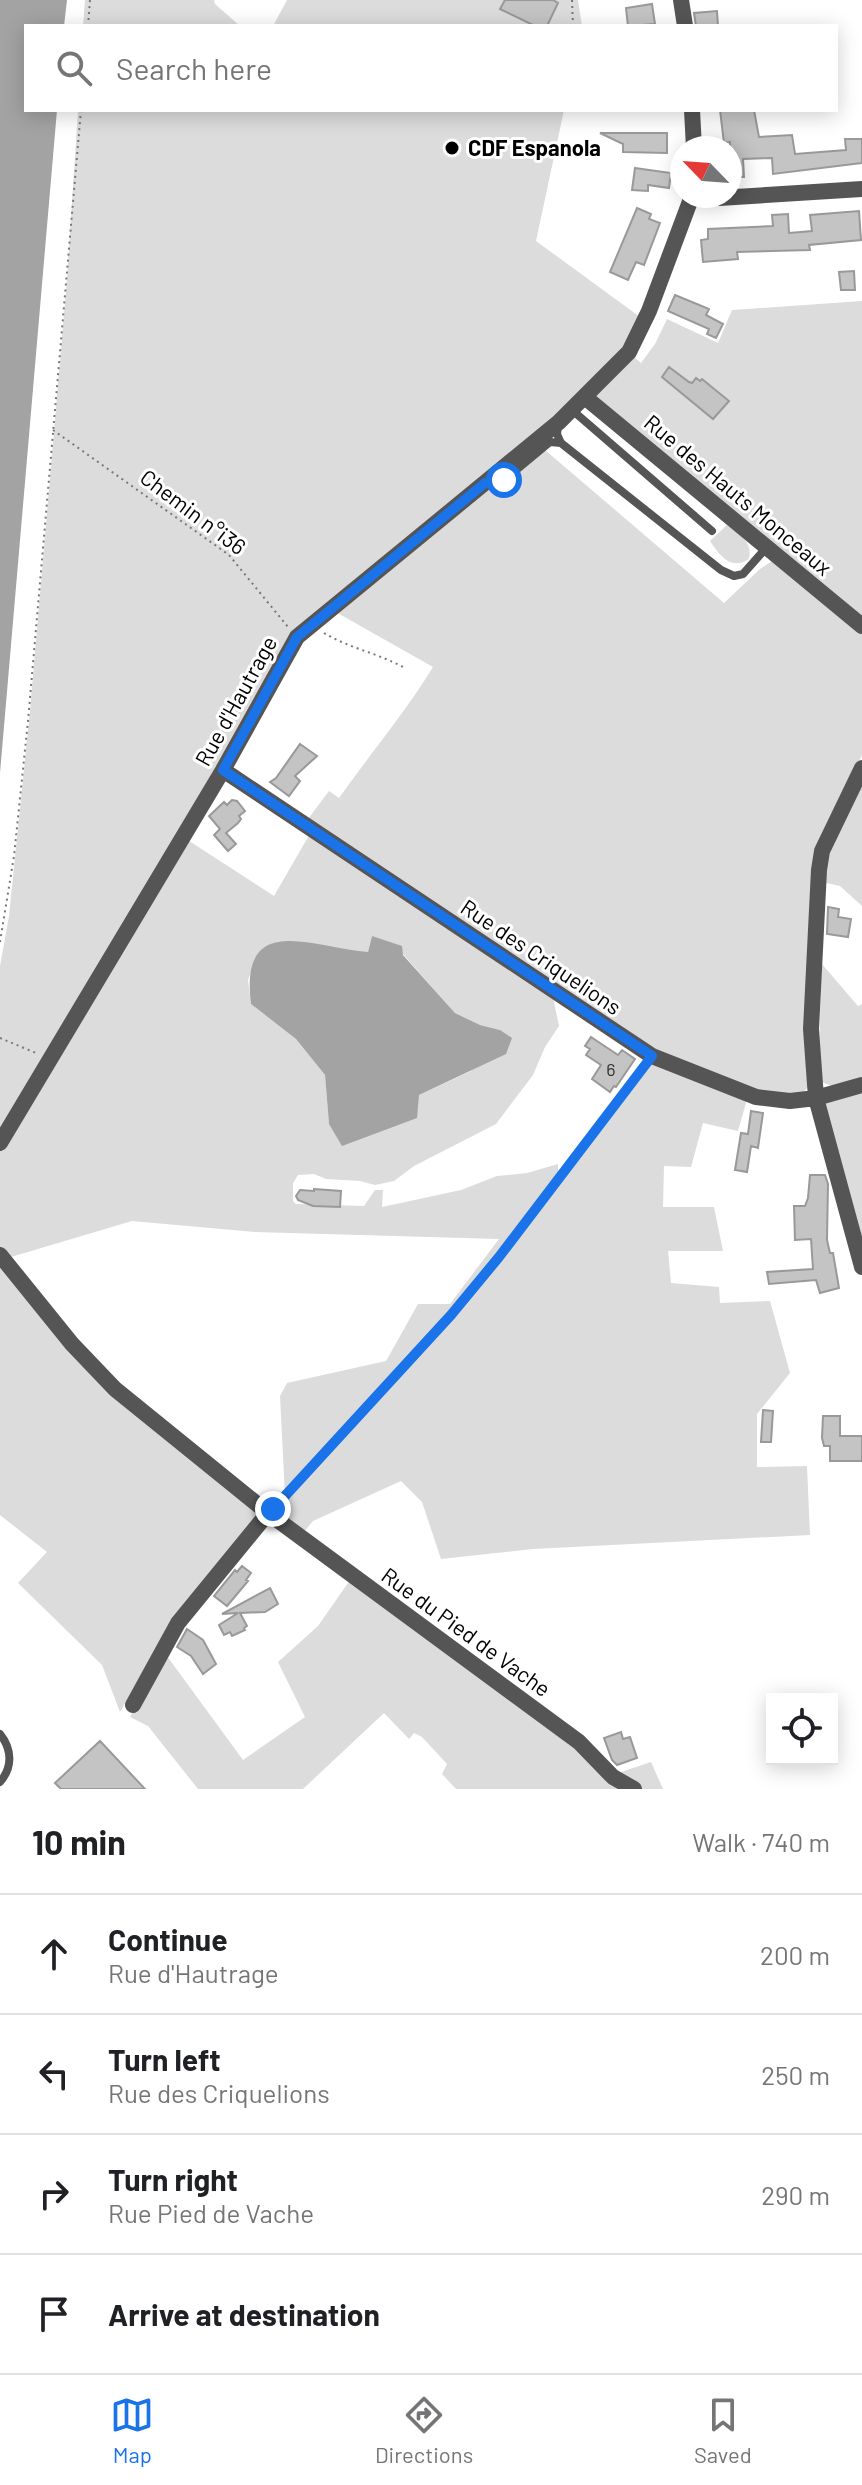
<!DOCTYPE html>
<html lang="en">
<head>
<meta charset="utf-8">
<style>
	:root { --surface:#fff; --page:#f2f2f2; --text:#202124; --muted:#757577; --line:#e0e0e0; --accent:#1a73e8 }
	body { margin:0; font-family:Barlow,sans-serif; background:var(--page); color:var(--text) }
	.controls { position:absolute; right:24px; bottom:24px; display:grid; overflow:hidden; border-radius:0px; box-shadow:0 4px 20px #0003 }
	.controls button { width:72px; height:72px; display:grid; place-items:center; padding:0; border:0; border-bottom:2px solid var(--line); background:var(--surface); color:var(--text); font:40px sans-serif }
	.compass { position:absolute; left:670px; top:136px; width:72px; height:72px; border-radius:50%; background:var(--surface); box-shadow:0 4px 20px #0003; rotate:295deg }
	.stop { position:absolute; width:24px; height:24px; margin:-18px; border:6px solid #1a73e8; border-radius:50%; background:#fff }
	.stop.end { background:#1a73e8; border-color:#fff; box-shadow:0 2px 8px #0008 }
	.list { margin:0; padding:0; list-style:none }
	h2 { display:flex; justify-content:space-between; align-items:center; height:104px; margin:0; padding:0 32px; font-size:34px }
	h2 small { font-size:26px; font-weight:400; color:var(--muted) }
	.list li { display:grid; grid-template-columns:52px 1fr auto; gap:24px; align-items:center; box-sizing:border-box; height:120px; padding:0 32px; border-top:2px solid var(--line) }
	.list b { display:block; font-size:30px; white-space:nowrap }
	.list p { margin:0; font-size:26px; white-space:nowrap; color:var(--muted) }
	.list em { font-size:26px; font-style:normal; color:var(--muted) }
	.icon { flex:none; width:44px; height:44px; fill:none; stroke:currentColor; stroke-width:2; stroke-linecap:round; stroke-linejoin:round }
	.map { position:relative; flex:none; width:862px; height:1789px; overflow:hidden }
	.search { position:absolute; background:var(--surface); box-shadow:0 4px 20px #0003; left:24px; right:24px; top:24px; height:88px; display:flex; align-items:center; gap:20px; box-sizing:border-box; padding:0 28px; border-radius:0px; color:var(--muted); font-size:30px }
	.sheet { height:584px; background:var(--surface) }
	nav { display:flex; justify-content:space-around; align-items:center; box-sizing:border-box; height:112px; border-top:2px solid var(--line); background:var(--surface); font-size:22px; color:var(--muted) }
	nav a { display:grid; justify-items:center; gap:4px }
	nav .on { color:var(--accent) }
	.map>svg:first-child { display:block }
	.green { fill:#dcdcdc; fill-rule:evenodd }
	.water { fill:#a3a3a3 }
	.building { fill:#c4c4c4; stroke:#999; stroke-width:2 }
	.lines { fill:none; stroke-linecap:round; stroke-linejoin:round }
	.path { stroke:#777; stroke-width:2; stroke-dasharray:2 4; stroke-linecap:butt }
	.lane { stroke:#555; stroke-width:8 }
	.street { stroke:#555; stroke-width:16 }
	.route { stroke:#1a73e8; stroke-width:10 }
	.poi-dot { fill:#000; stroke:#fff; stroke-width:3 }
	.labels { text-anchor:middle; stroke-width:6; stroke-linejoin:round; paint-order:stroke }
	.number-label { font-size:18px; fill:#313131 }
	.poi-label { font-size:22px; font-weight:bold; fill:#000; stroke:#fff; text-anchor:start }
	.street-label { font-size:22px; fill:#000; stroke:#fff }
</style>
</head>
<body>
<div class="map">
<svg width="862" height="1789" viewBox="0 0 862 1789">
	<rect width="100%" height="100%" fill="#fff"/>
	<!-- green -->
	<path class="green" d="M85 0H214L215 4 240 26H83Z
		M287 0H578L582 26H273Z
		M78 110H564L536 241 640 317 624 348 641 363 655 344 667 319 718 343 732 310 862 301V626L585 399 306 628 183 837 274 896 315 825 308 819 329 791 339 798C370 754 405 713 433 667L334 611 488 488 498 487 545 450 724 603 760 569 775 559 862 632V755L817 847 809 1086 801 1095H766L657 1050 560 991 554 1002 559 1026 545 1047 533 1075 496 1124 414 1166 394 1181 375 1185 360 1181 326 1179 314 1174 298 1175 293 1183V1201L296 1204 364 1206 375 1190H383L382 1207 461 1190 497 1176 527 1173 558 1164V1176L540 1199 544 1203 653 1062 747 1099 738 1131 703 1123 691 1167 664 1166 663 1207H714L723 1251H668L671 1283 719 1287 720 1303 770 1301 790 1373 757 1414V1467L807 1466 810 1535 533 1549 441 1559 422 1502 401 1481 313 1521 303 1533 273 1509 285 1496 280 1396 287 1383 386 1361 418 1304H450L499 1239 255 1232 132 1221 11 1257 0 1251V966L9 916 30 711 67 279ZM372 936 403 954 455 1013 480 1025 500 1030 471 1071 419 1095 329 1124 325 1075 296 1039 251 1004 248 980 258 953 368 952Z
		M727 525C739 535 753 541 749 559 731 571 720 556 710 541Z
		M862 784V906L840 886 822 882 823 862Z
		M821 963 858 1006 862 1004V1081L838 1088 821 1082 819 1075Z
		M862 1088V1252L824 1105 827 1100Z
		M0 1268 37 1313 260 1513 165 1632 120 1712 102 1665 18 1583 47 1552 0 1515Z
		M350 1580 571 1742 622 1789H456L442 1774 447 1764 422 1737 414 1733 409 1739 384 1713 303 1789H198L148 1726 130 1717 164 1652 243 1760 305 1717 278 1662 318 1626Z
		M651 1762 663 1789H640L615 1774Z"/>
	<!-- water -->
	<path class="water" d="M0 0H67L64 26H26V110H57L0 773Z
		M372 936 402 946 403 955 455 1013 480 1025 500 1030 512 1038 506 1054 419 1095 417 1118 342 1146 329 1124 325 1075 296 1039 251 1004C239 910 313 948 368 952Z"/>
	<!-- building -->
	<path class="building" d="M505 0H553L558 3 547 26H535L500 9Z
		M652 4 655 24 628 26 626 8Z
		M717 11 718 26H696L694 13Z
		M720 110H754L759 137 792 135 795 154 846 150 845 139H862V163L773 174 772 158 743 159 744 177H730V142L724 143Z
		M600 133H667V153L623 152V144Z
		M635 168 671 173 669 188 648 185V191L632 190Z
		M637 208 651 214 649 219 660 223 644 265 636 262 628 280 610 272Z
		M859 211 861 240 809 245 810 250 737 252 738 259 703 262 701 240 708 239V229L773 226 772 215 788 214 789 233 812 231 810 215Z
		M854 271 855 290H841L839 272Z
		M675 295 709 309 706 315 723 324 716 338 707 334 709 329 668 311Z
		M669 367 689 382 692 383 696 378 700 381 702 379 729 401 713 419 662 377Z
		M300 744 317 756 295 776 300 781 289 796 270 782 276 778Z
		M232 800 237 801 245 811 239 816 241 819 238 823 226 833 236 844 228 851 214 835 220 829 209 816 224 802 227 805Z
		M828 907 839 909 838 917 851 919 848 937 827 934Z
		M591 1037 618 1055 622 1050 635 1059 616 1087 614 1086 610 1092 592 1079 601 1065 586 1055 590 1049 585 1046Z
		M751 1111 763 1113 758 1148 751 1146 747 1172 735 1170 741 1133 748 1134Z
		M810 1175H825L828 1184 827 1240 830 1253H833L839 1288 820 1293 816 1280 769 1284 767 1272 813 1269 811 1239 795 1240 794 1206H805L808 1198Z
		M314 1189 341 1191 340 1207 313 1206 298 1200 296 1196 300 1190 314 1191Z
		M763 1410 773 1411 771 1442H761Z
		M823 1416H840V1436H862V1461H830V1446H824L822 1438Z
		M242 1566 251 1573 246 1580 248 1581 227 1606 214 1596 235 1570 237 1572Z
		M270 1588 278 1604 265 1612 240 1613 247 1626 244 1628 245 1630 232 1636 230 1632 224 1635 219 1625 238 1613 222 1614Z
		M187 1629 203 1640 216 1664 203 1674 191 1656 177 1647Z
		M621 1732 623 1739 630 1737 637 1758 617 1765 612 1760 604 1738Z
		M100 1741 145 1789H61L55 1783Z"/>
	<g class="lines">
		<!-- path -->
		<path class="path" d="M572 0 573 26
			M88 26 90 0
			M53 430 229 555 288 627
			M324 633C349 648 377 653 403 667
			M0 942 14 856 28 721 81 110
			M0 1038 36 1053
			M280 1501 451 1315 509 1243 643 1067"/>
		<!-- lane -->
		<path class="lane" d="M572 410 712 531
			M558 426 557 434 561 443 721 570 734 576 743 574 767 547
			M489 482 504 480 550 442 561 443
			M0 1734C12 1749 13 1767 0 1782"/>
		<!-- street -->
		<path class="street" d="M681 0 685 26
			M692 110 694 148
			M692 197 719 198 862 189
			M586 398 862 626
			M862 768 822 851 819 870 811 1029 816 1098 862 1267
			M223 770 652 1056 756 1097 790 1101 816 1098 862 1085
			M0 1143 223 770 297 637 559 422 629 352 649 311 692 196
			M0 1255 72 1344 115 1389 268 1513 579 1742 613 1777 634 1789
			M133 1705 178 1623 268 1513"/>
	</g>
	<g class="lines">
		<!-- route -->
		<path class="route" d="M273 1509 451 1315 499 1257 652 1056 223 770 297 637 485 483 504 480"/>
	</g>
	<!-- markers -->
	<circle class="poi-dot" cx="452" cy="148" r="8"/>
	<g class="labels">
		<!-- number labels -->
		<g class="number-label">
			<text x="611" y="1076">6</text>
		</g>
		<!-- poi labels -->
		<g class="poi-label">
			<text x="468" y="156">CDF Espanola</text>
		</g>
		<!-- street labels -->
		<g class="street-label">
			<text transform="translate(738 495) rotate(40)" y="8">Rue des Hauts Monceaux</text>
			<text transform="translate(193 512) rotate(37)" y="8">Chemin n°i36</text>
			<text transform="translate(236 701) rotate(-61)" y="8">Rue d'Hautrage</text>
			<text transform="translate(541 957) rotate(34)" y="8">Rue des Criquelions</text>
			<text transform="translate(466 1632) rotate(36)" y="8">Rue du Pied de Vache</text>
		</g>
	</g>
</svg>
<div class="controls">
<button><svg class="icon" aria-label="locate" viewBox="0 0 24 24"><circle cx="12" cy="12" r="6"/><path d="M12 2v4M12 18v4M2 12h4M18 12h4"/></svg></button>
</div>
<svg class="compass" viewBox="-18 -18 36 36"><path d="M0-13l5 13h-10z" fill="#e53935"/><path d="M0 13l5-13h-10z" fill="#757577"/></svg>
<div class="stop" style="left:504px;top:480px"></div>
<div class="stop end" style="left:273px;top:1509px"></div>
<div class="search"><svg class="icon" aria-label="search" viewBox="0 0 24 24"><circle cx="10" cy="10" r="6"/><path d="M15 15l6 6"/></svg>Search here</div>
</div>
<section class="sheet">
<h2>10 min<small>Walk · 740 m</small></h2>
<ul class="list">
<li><svg class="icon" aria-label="ahead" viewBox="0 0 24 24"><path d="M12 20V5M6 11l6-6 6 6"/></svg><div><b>Continue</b><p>Rue d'Hautrage</p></div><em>200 m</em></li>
<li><svg class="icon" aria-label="left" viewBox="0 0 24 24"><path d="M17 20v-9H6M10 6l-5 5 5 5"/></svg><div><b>Turn left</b><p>Rue des Criquelions</p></div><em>250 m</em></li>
<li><svg class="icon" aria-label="right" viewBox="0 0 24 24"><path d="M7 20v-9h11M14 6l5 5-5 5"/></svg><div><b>Turn right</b><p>Rue Pied de Vache</p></div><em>290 m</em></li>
<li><svg class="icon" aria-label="arrive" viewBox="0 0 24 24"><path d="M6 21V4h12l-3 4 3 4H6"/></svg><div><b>Arrive at destination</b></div></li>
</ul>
</section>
<nav>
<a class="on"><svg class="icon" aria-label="map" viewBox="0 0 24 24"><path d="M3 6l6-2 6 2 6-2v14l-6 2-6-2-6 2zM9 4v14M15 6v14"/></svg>Map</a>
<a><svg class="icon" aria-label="directions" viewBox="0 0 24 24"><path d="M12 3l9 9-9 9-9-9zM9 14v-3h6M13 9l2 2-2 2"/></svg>Directions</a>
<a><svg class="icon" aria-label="saved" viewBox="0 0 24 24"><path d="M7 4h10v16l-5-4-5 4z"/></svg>Saved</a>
</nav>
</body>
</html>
